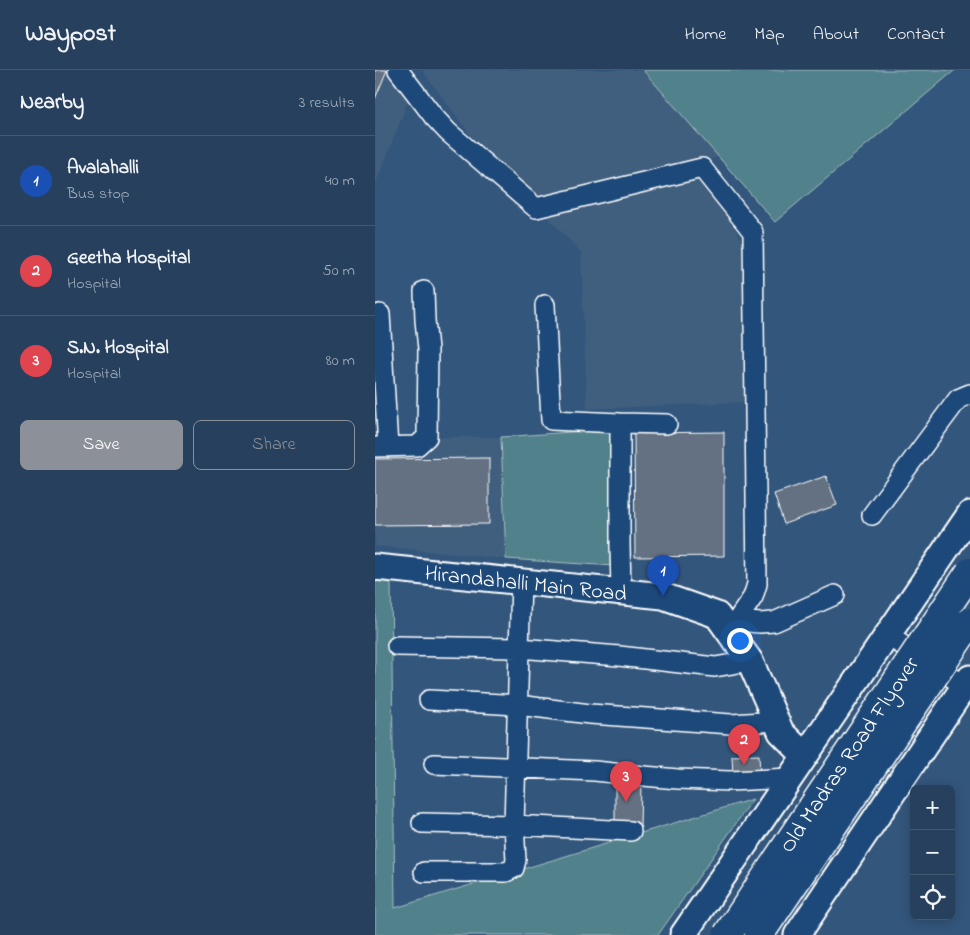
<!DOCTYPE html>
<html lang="en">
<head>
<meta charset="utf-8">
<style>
	:root { --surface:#26405d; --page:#324b66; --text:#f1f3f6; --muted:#a4afbc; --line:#425972; --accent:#8c9099 }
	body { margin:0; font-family:"Indie Flower",sans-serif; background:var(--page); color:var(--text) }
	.controls { position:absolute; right:15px; bottom:15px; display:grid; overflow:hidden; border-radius:8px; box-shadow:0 2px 12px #0003 }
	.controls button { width:45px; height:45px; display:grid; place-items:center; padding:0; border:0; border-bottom:1px solid var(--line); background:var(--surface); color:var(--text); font:25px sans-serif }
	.you { position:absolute; left:364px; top:570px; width:18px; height:18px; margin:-12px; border:4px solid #fff; border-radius:50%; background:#1a73e8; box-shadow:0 0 0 8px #1a73e833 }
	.badge { display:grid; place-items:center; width:32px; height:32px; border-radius:50%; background:var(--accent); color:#fff; font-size:16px; font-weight:700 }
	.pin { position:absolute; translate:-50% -41px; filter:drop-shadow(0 1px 2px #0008) }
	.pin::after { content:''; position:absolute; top:26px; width:18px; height:15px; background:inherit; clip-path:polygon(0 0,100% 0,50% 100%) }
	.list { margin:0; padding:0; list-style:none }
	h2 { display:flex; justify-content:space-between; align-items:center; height:65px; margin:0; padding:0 20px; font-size:21px }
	h2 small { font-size:16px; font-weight:400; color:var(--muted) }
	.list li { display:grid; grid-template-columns:32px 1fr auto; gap:15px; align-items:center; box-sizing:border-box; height:90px; padding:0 20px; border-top:1px solid var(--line) }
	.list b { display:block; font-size:19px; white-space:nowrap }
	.list p { margin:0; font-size:16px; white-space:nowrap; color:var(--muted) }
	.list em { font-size:16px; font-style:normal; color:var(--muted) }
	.actions { display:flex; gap:10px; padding:15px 20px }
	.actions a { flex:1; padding:11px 0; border:1px solid var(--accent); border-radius:8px; text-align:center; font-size:18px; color:var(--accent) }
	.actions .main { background:var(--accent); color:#fff }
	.icon { flex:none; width:28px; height:28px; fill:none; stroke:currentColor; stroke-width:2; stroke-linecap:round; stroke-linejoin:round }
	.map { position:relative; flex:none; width:595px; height:865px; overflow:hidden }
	header { display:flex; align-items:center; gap:30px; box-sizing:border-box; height:70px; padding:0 25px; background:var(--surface); border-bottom:1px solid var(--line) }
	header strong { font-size:24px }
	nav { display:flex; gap:28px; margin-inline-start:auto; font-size:18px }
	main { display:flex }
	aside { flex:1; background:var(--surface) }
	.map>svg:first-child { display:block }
	.built { fill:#415e7e }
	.green { fill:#51818a; stroke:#a8c0c4 }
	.building { fill:#637182; stroke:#fff }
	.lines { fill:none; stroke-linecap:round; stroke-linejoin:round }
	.minor-casing { stroke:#fff; stroke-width:22 }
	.major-casing { stroke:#fff; stroke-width:29 }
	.minor { stroke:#1f4a7a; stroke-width:19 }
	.major { stroke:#1f4a7a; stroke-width:25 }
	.highway-bridge-casing { stroke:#fff; stroke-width:31; stroke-linecap:butt }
	.highway-bridge { stroke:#1f4a7a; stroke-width:28 }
	.labels { text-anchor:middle; stroke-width:4.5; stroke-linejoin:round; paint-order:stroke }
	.street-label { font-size:22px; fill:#fff; stroke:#1f4a7a }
</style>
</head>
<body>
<header>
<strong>Waypost</strong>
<nav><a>Home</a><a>Map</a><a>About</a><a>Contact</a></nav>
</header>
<main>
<aside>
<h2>Nearby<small>3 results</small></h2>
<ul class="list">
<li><span class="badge" style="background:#1a4fb4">1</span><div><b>Avalahalli</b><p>Bus stop</p></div><em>40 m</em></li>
<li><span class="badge" style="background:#e0444e">2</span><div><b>Geetha Hospital</b><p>Hospital</p></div><em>50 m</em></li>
<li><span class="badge" style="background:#e0444e">3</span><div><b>S.N. Hospital</b><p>Hospital</p></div><em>80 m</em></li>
</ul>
<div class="actions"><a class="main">Save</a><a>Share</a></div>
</aside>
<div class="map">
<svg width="595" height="865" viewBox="0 0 595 865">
	<rect width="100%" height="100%" fill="#33567c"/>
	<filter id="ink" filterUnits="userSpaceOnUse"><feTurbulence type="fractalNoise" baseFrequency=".02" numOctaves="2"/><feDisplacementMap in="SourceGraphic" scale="10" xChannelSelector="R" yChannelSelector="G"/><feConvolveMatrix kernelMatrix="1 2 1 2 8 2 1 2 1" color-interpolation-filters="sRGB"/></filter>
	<g filter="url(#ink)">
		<!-- built -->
		<path class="built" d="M0 0H10L33 31 0 116Z
			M47 0H268L343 87 166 129 96 66Z
			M327 108 367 170 373 332 212 339 206 183 171 145Z
			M0 367H126L131 489 0 476Z"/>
		<!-- green -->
		<path class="green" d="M268 0H580L400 152Z
			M238 359 239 496 131 489 126 367Z
			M0 510 16 512 20 838 378 729 283 865H0Z"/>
		<!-- building -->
		<path class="building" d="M0 0H12L0 29Z
			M349 362V486L260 487 259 363Z
			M114 388V454L0 455V389Z
			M451 406 462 435 409 454 399 424Z
			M384 685 385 704 358 705 357 686Z
			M240 714H266L265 756 240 755Z"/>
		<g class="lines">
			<!-- minor casing -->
			<g class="minor-casing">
				<path id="minor" d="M23 0 59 47 73 62 161 138 327 98 378 162 382 514 378 527 354 562
					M170 235 176 350 245 353 292 354
					M5 244 13 377
					M245 353V475L246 521
					M0 377 42 376 52 367 53 279 50 250 49 221
					M497 445 583 329 595 324
					M362 551 385 553 399 552 460 525
					M512 565 590 616 595 622
					M22 576 144 578 244 586 340 597 375 591
					M54 630 143 635 215 644 356 654 401 651
					M59 694 220 701 257 705 303 709 355 711 414 708
					M47 753 139 755 256 761
					M49 802H131L139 798 141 790 139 755 146 511"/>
			</g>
			<!-- major casing -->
			<g class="major-casing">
				<path id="major" d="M0 497 288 526 342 545 375 591 406 662 430 686
					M308 865 595 444
					M422 865 595 608"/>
			</g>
			<!-- minor -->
			<use href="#minor" class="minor"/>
			<!-- major -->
			<use href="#major" class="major"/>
			<!-- highway-bridge casing -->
			<g class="highway-bridge-casing">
				<path id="highway-bridge" d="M352 865 595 502
					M384 865 595 552"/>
			</g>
			<!-- highway-bridge -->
			<use href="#highway-bridge" class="highway-bridge"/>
		</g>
	</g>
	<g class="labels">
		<!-- street labels -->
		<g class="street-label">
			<text transform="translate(151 512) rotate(6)" y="8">Hirandahalli Main Road</text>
			<text transform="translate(473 684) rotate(-56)" y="8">Old Madras Road Flyover</text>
		</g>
	</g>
</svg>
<div class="controls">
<button>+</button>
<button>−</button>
<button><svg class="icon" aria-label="locate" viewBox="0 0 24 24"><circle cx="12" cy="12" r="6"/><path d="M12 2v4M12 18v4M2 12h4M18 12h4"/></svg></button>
</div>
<div class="you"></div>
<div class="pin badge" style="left:288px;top:526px;background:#1a4fb4">1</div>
<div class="pin badge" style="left:369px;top:695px;background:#e0444e">2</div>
<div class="pin badge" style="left:251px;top:732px;background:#e0444e">3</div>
</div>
</main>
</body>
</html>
